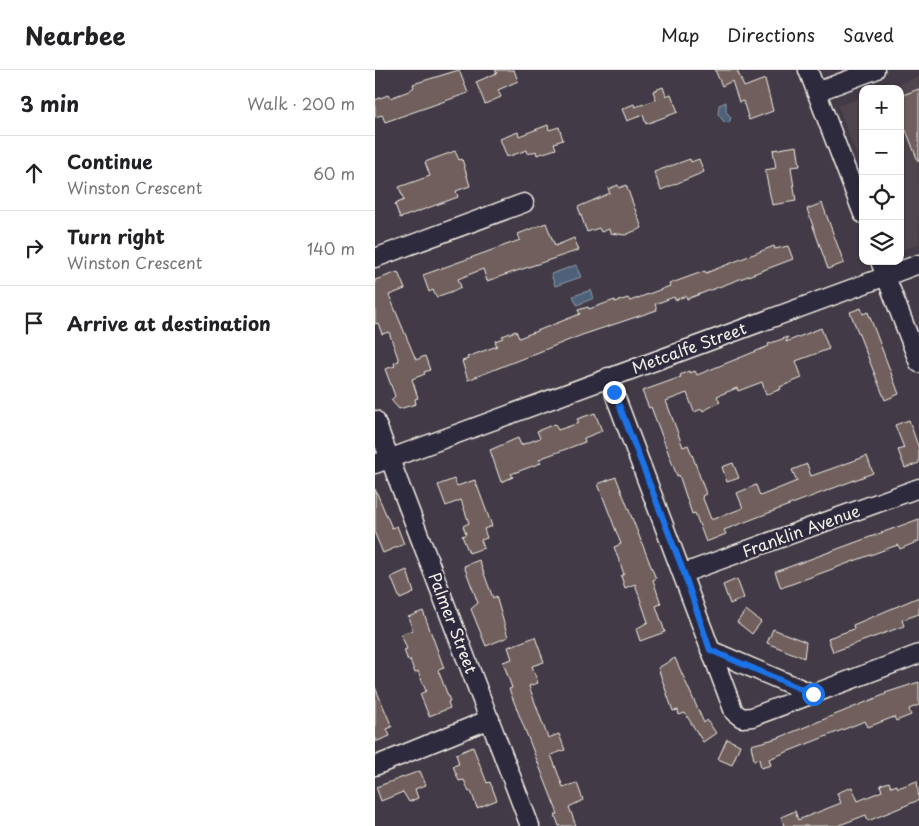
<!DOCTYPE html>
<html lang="en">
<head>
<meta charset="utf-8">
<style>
	:root { --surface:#fff; --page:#f2f2f2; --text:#202124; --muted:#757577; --line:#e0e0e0 }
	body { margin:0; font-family:"Playpen Sans",sans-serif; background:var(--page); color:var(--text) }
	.controls { position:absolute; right:15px; top:15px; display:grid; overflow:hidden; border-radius:10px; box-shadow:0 1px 4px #0004 }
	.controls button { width:45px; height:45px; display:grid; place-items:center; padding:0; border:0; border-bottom:1px solid var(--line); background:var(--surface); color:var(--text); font:25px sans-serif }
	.stop { position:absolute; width:15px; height:15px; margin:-11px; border:4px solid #1a73e8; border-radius:50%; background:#fff }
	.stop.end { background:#1a73e8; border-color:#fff; box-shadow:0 1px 5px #0008 }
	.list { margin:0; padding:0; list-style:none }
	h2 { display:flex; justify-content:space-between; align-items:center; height:65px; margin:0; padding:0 20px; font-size:21px }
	h2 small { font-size:16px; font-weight:400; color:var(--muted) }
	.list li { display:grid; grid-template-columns:32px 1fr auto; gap:15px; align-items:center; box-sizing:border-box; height:75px; padding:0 20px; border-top:1px solid var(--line) }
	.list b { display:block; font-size:19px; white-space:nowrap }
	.list p { margin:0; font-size:16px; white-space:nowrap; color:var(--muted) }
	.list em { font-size:16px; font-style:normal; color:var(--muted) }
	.icon { flex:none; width:28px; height:28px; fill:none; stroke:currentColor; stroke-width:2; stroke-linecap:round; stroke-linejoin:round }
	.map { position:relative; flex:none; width:544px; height:756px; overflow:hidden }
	header { display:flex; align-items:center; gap:30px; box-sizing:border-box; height:70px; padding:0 25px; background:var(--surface); border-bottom:1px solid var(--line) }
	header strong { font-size:24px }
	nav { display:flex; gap:28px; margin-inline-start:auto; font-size:18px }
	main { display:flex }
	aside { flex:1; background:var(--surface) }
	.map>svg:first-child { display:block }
	.built { fill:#50454d }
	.water { fill:#4e627a; stroke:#909ba6 }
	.building { fill:#6f5f5c; stroke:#f4f1e8 }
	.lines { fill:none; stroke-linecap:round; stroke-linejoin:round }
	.minor-casing { stroke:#f4f1e8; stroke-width:21 }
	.minor { stroke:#2f2a3d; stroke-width:18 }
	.route { stroke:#1a73e8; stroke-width:6 }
	.labels { text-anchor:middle; stroke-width:4.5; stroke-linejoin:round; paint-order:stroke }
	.street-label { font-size:16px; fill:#f4f1e8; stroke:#2f2a3d }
</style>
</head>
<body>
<header>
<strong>Nearbee</strong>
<nav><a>Map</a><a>Directions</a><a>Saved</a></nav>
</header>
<main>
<aside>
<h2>3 min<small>Walk · 200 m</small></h2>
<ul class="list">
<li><svg class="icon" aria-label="ahead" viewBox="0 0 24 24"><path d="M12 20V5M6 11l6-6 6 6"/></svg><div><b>Continue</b><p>Winston Crescent</p></div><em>60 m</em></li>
<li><svg class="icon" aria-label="right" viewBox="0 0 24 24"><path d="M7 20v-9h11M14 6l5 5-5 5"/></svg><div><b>Turn right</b><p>Winston Crescent</p></div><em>140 m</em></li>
<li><svg class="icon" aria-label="arrive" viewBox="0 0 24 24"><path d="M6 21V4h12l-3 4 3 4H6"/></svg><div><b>Arrive at destination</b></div></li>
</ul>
</aside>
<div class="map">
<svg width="544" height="756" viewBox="0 0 544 756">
	<rect width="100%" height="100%" fill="#423a46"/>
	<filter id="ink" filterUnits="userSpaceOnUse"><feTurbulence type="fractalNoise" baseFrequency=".02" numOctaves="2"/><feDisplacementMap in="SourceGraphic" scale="10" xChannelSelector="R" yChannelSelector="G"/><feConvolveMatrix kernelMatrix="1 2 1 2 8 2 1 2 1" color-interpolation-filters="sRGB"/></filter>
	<g filter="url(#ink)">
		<!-- built -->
		<path class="built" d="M544 6V174L525 181V19H510Z
			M488 27V103L463 36Z"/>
		<!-- water -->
		<path class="water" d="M351 32V41L356 48 354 53 349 52 343 44 344 35Z
			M201 195 206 207 180 216 176 204Z
			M216 220 219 228 202 235 198 226Z"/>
		<!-- building -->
		<path class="building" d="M84 0 93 23 10 52 7 45 0 47V30L13 25 15 28 34 21 39 17 38 14Z
			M120 0H139L143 11 123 20 126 27 110 34 101 12 122 3Z
			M340 0H362L369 17 390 9 398 41 374 50 368 31 364 32 357 11 347 16Z
			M288 17 291 26 296 24 303 42 271 54 268 45 252 51 247 39 259 34 260 37 281 30 278 21Z
			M544 19V91H543L531 60 528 61 525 54V26Z
			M173 55 174 60 184 57 188 70 179 73 181 79 162 85 161 81 153 84 152 80 132 87 125 69 143 62 144 66Z
			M422 76 425 96 416 97 421 131 397 135 390 100 401 98 398 80Z
			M80 81 84 90 87 89 95 116 81 121 83 127 25 148 20 134 29 130 24 117 55 106 50 92Z
			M315 89 316 92 324 89 329 102 286 120 279 102Z
			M243 115 244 118 251 115 267 158 250 165 235 163 234 159 226 162 224 158 212 162 203 137 235 123 233 119Z
			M447 133 469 193 453 199 432 139Z
			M171 153 180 176 199 168 204 180 112 211 108 199 83 209 86 217 78 221 61 227 58 220 54 222 48 205 145 170 143 164Z
			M399 176 400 179 413 176 418 189 312 229 311 226 300 230 299 227 280 234 282 240 207 265 93 310 87 291 93 289 92 287 122 276 120 271 128 268 127 266 141 261 144 268 205 244 203 240 213 237 214 239 240 230V232L253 228 255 231 295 216 294 214 330 201 331 203Z
			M23 202 30 219 14 225 41 290 50 286 55 300 49 302 50 304 37 309 43 328 40 329 41 334 24 339 16 330 20 326 10 299 20 296 19 293 24 291 14 262 7 264 3 253 0 254V210Z
			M486 238 488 244 493 242 524 324 510 330 475 242Z
			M446 258 454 279 421 291 427 308 405 317 406 319 391 325 387 312 363 321 362 318 342 326 345 332 328 341 327 339 319 342 312 323 291 331 308 377 313 375 318 387 331 424 327 426 336 449H339L368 438 362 423 381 415 385 426 422 411 417 400 432 394 436 406 492 386 498 403 349 460 351 464 331 472 320 443 317 444 304 405 302 406 276 337 274 338 267 321 306 307 305 305 314 301 315 303 320 301 322 305 394 276 393 274 413 267 411 272Z
			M220 343 227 361 209 368 210 372 164 389 166 393 136 404 138 407 126 412 115 380 143 368 146 375 165 368 162 361 180 354 183 360 204 353 202 349Z
			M534 350 544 379V393L530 398 523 380 529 378 520 355Z
			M358 393 364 408 352 412 347 397Z
			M241 407 281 509 278 510 286 534 281 536 290 562 265 571 261 559 273 552 260 514 250 518 246 506 249 504 239 477 246 474 223 414Z
			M79 409 82 416 100 410 117 456 109 459 112 468 106 470 109 478 94 483 87 466 91 464 88 456 94 453 86 430 71 436 63 415Z
			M0 419 17 458 22 456 29 474 8 483 0 464Z
			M544 449V471L525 479 523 475 517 477 406 518 400 502Z
			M104 490 118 528 121 526 133 567 111 576 96 539 103 533 89 496Z
			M32 500 39 523 25 529 16 507Z
			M362 509 369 528 355 534 348 515Z
			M544 527V544L527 550 529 556 458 582 453 568 479 559 478 555Z
			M371 540 386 552 377 564 362 552Z
			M48 541 69 598 63 600 75 631 73 632 75 638 54 646 45 624 51 621 43 601 40 603 35 590 33 591 29 580 32 579 26 564 38 560 33 547Z
			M398 559 431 572 429 588 392 573Z
			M160 567 169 592 157 596 163 613 154 616 173 668 184 664 190 680 176 685 188 717 202 713 208 730 194 737 201 756H184L180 745 183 744 134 619 137 618 128 592 137 589 133 577Z
			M300 588 329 653 332 650 341 663 328 672 310 643 304 645 303 640 298 641 283 598Z
			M544 612V635L534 639 536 645 521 651 519 647 493 657 490 651 394 689 396 695 386 698 384 689 379 690 376 675 403 668 511 624 510 623Z
			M0 617 17 657 12 659 15 666 0 672Z
			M352 669 365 675 357 695 343 689Z
			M98 677 112 713 115 712 122 730 102 738 96 721 94 722 89 710 84 711 78 696 84 694 81 684Z
			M45 701 51 715 40 719 43 728 34 732 28 722 6 731 1 717Z
			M542 711 544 730 493 751 491 745 462 756H409L406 747 420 741 423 750 466 733 462 723 477 717 483 731 507 721 505 715 514 712 516 717 522 715 523 718Z"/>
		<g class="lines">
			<!-- minor casing -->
			<g class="minor-casing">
				<path id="minor" d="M433 0 488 144
					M441 22 500 0
					M0 188 149 133
					M505 191 544 293
					M233 307 359 642 367 648 377 647 544 584
					M0 350 155 756
					M0 394 544 194
					M309 503 544 418
					M335 580 438 624
					M0 696 115 649"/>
			</g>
			<!-- minor -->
			<use href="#minor" class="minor"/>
		</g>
	</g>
	<g class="lines" filter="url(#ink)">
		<!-- route -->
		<path class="route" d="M239 322 309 503 335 580 438 624"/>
	</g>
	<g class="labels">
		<!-- street labels -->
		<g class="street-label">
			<text transform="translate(314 278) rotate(-20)" y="6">Metcalfe Street</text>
			<text transform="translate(426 461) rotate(-20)" y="6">Franklin Avenue</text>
			<text transform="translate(78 553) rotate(69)" y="6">Palmer Street</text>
		</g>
	</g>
</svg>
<div class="controls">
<button>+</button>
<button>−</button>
<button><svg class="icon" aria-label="locate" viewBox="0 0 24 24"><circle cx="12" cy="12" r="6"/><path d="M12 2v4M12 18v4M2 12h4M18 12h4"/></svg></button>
<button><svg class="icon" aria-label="layers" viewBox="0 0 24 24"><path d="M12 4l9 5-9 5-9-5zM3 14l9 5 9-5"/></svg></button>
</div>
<div class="stop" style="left:438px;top:624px"></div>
<div class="stop end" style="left:239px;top:322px"></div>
</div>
</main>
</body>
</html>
